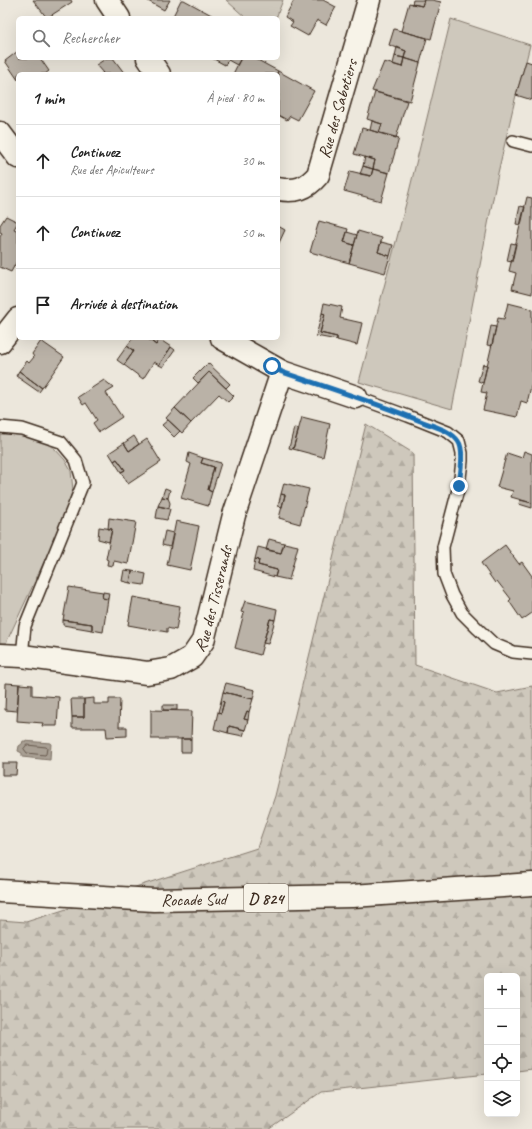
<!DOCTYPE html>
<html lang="fr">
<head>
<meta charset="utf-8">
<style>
	:root { --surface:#fff; --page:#f2f2f2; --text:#222; --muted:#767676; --line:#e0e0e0 }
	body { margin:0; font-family:Caveat,sans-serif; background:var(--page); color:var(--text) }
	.controls { position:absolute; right:12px; bottom:12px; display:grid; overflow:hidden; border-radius:6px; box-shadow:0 4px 16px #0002 }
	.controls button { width:36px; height:36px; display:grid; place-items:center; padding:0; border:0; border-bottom:1px solid var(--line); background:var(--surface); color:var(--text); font:20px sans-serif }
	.stop { position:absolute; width:12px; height:12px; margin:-9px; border:3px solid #1f6fb2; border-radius:50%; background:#fff }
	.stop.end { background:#1f6fb2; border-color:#fff; box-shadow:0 1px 4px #0008 }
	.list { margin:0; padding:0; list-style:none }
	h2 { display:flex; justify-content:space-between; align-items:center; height:52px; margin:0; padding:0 16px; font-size:17px }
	h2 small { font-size:13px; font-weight:400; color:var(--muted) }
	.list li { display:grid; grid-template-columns:26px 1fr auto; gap:12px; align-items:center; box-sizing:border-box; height:72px; padding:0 16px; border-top:1px solid var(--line) }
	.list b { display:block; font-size:15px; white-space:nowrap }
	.list p { margin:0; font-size:13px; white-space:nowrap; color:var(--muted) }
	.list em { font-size:13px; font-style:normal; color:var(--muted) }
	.icon { flex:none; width:22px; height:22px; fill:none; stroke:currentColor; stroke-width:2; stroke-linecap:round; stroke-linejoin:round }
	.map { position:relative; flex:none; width:532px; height:1129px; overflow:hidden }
	.search { position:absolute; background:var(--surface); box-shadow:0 4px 16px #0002; left:16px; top:16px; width:264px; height:44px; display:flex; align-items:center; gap:10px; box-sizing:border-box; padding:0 14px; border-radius:6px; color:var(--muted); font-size:15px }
	.panel { position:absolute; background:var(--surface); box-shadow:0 4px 16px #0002; left:16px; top:72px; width:264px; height:268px; border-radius:6px }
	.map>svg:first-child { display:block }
	.green { fill:#cec8bc; stroke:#84796d }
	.forest { fill:url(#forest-firs); stroke:#84796d }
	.water { fill:#a89f93; stroke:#7c7064 }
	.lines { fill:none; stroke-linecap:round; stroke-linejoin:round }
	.shore { stroke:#67594d; stroke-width:1 }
	.building { fill:#bab2a7; stroke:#3b2a1e }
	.lane-casing { stroke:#3b2a1e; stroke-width:14 }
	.street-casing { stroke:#3b2a1e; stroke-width:25 }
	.primary-casing { stroke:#3b2a1e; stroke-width:25 }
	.lane { stroke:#f7f3e8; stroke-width:11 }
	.street { stroke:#f7f3e8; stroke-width:22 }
	.primary { stroke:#f7f3e8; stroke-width:22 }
	.route { stroke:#1f6fb2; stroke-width:5 }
	.labels { text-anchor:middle; stroke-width:3; stroke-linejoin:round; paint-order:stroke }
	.shield { fill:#f7f3e8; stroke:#73665b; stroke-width:1 }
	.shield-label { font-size:16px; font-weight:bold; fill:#3b2a1e }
	.street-label { font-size:17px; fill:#3b2a1e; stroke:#f7f3e8 }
</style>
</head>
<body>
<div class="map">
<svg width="532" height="1129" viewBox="0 0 532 1129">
	<defs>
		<pattern id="forest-firs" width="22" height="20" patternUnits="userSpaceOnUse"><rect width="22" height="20" fill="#cec8bc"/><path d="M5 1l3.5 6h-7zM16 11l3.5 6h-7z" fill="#b2aca1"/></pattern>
	</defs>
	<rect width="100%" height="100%" fill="#ece7dc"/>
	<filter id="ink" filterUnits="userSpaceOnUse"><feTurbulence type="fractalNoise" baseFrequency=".025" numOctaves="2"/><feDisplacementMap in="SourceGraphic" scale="8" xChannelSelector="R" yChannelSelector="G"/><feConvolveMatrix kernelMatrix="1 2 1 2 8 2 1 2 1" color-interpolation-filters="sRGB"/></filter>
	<g filter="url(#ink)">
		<!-- green -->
		<path class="green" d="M226 0H283L276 18H246Z
			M451 19 530 45 526 61 516 95 498 173 452 409 359 382 409 192Z
			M8 433 30 436 41 440 55 449 65 460 71 471 73 490 58 532 6 643H0V434Z"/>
		<!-- forest -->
		<path class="forest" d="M366 424 413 453 415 665 497 693 532 686V1069L517 1071V976H487V1074L321 1092 268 1129H0V920L26 922 257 848 275 796Z"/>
		<!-- water -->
		<path class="water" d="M23 741 51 743 50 760 22 757V753L18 751 19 746 22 744Z"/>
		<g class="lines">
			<!-- shore -->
			<path class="shore" d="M27 745 46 747 47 748 46 754 45 755 27 753 24 749Z"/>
		</g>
		<!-- building -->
		<path class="building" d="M33 0H71L72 2 47 18Z
			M149 0H170L164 10 148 1Z
			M181 0H184L217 18H172Z
			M294 0H323L336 7 326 25 317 20 308 36 290 26 293 22 285 17Z
			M413 0H424L422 6 412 4Z
			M424 0H432L441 2 431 39 401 31 409 3 422 6Z
			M394 29 427 38 420 63 404 58 406 51 389 45Z
			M397 47 406 51 404 58 395 56Z
			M18 51V58H40L49 71 45 74H18V80L5 61Z
			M395 56 404 58 402 67 393 64Z
			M107 58H113L125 74H101L103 73 96 65Z
			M212 58H241L237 65 228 60 225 65Z
			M241 58H254L278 71 277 74H233Z
			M404 58 420 63 410 101 372 91 384 62 402 67Z
			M526 61 532 63V100L516 95Z
			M278 71 314 91 298 120 290 116 287 120 278 115V97L279 95 278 94V74H277Z
			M375 92 407 101 396 138 379 133 382 124 367 119Z
			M372 121 382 124 379 133 370 130Z
			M362 128 399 138 389 173 373 169 375 160 354 154Z
			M365 157 375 160 373 169 363 166Z
			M363 166 373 169 371 176 360 174Z
			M373 169 389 173 381 201 344 191 350 171 371 176Z
			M527 197 532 198V294L512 289 516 273 509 271Z
			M520 206 525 207 521 225 516 224Z
			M6 216 18 222 14 229 18 231V259L11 272 0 267V237L2 233 0 232V225Z
			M319 221 348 229 344 242 354 245 349 263 310 252Z
			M278 226 285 230 278 245Z
			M358 231 382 238 378 252 390 256 385 273 349 263Z
			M347 232 357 235 354 245 344 242Z
			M381 242 393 245 390 256 378 252Z
			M511 243 516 244 512 262 507 261Z
			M324 303 342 307 340 318 362 323 357 345 337 340V337L320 333 325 314 322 313Z
			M508 303 532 309V382L527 403 521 401 517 417 483 410 487 393 481 392 498 318 504 319Z
			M322 313 325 314 320 333 337 337V340L316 336Z
			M491 326 496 327 492 346 487 345Z
			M133 338H147L156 345 159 339 171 347 159 365 154 362 143 379 124 365 134 351 127 346Z
			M147 338H158L159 339 156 345Z
			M41 341 64 357 42 388 19 371 27 361 29 363 34 357 32 354Z
			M127 346 134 351 124 365 117 360Z
			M171 347 175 350 163 367 159 365Z
			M208 363 230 384 226 388 209 372 198 383 193 378Z
			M483 364 487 365 483 383 478 381Z
			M19 371 42 388 39 392 16 376Z
			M209 372 234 396 228 402 219 394 191 423 175 408Z
			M104 380 114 388 106 393 122 417 99 432 93 423 97 420 86 403 83 405 78 397Z
			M175 408 191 423 182 433 166 418Z
			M302 417 330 424 323 457 293 449Z
			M168 420 180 431 174 437 162 425Z
			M294 428 299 429 293 449 289 448Z
			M134 436 139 444 129 451 124 443Z
			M147 439 161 462 128 484 121 472 125 470 117 459 114 461 109 453 124 443 129 451Z
			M524 451 532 454V503L511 497 513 491 497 487 507 453 522 458Z
			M189 453 203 458 201 463 214 467 208 490 212 492 208 506 181 498 191 464 187 462Z
			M203 458 221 463 212 492 208 490 214 467 201 463Z
			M117 459 125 470 121 472 114 461Z
			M284 483 309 489 300 524 279 518 285 495 281 494Z
			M165 488 170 490 168 498 162 497Z
			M281 494 285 495 282 507 278 506Z
			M162 497 168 498 170 503 169 508 158 506Z
			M520 500 532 503V508L519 504Z
			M158 506 170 509 167 520 156 518Z
			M109 518 136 522 128 564 114 561 113 566 107 565 108 560 106 559 112 529H108Z
			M176 521 199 526 190 570 167 565Z
			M99 527 112 529 109 542 98 539Z
			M165 531 173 533 170 547 162 545Z
			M269 539 284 543 281 553 266 550Z
			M284 543 298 546 289 580 275 577 277 570 258 565 259 560 255 559 258 547 281 553Z
			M505 545 519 564 522 562 532 576V613L522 620 509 601 511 599 497 581 495 583 481 563Z
			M255 559 259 560 258 565 277 570 275 577 253 571Z
			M124 570 132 571 130 583 122 581Z
			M132 571 146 574 144 585 130 583Z
			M69 587 103 592 102 598 108 599 103 632 92 630V624L63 620Z
			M103 592 109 593 108 599 102 598Z
			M133 597 180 606 176 630 167 628V632L128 625Z
			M245 601 277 609 275 620 270 619 260 655 235 648 244 613 241 612Z
			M270 619 275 620 268 644 263 643Z
			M63 620 92 624V630L63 625Z
			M6 683 19 684 17 711 5 710Z
			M226 683 255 690 253 699 223 692Z
			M19 684 32 685V695L59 697 57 726H42L43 723 17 721Z
			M223 692 253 699 249 712 247 711 244 719 248 720 245 730 229 726 228 733 214 729 218 712 221 713 224 702 221 701Z
			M94 698V704H109V699H120L119 727H127V736L107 737 106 728H72V717H84V699Z
			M71 699H84V717H72Z
			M221 701 224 702 221 713 218 712Z
			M163 705H177V710H163Z
			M151 710 192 711 191 739H151Z
			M247 711 249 712 248 720 244 719Z
			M229 726 245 730 243 736 228 733Z
			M181 739H191V752H181Z
			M2 763H17L16 775H2Z"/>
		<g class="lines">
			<!-- lane casing -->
			<g class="lane-casing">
				<path id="lane" d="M513 141 532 146
					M356 397 408 416 448 432 459 441 462 453V461L459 486 443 547 444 574 452 595 462 613 478 629 494 644 513 652 532 654
					M0 427 22 429 61 442 76 460 83 483 25 626 22 656"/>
			</g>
			<!-- street casing -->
			<g class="street-casing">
				<g id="street">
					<path d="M107 0 119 18"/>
					<path d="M148 58 159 74"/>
					<path d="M0 133 18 157"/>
					<path id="s1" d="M278 189C296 192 306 189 318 175L369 0"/>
					<path d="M222 338 282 372 356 397"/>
					<path d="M0 342 18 319"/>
					<path id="s2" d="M0 655 22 656 147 673 171 669 192 657 203 641 234 515 282 372"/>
				</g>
			</g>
			<!-- primary casing -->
			<g class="primary-casing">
				<g id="primary">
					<path id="s3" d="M0 891 154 900 352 896 532 884"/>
				</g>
			</g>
			<!-- lane -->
			<use href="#lane" class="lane"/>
			<!-- street -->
			<use href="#street" class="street"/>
			<!-- primary -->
			<use href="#primary" class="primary"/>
		</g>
	</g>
	<g class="lines" filter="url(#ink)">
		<!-- route -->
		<path class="route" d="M272 366 282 372C329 388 377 403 423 422 435 427 450 430 458 441 465 450 460 474 459 486"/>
	</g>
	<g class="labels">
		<!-- shield labels -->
		<rect class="shield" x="244" y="884" width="44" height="28" rx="3"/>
		<g class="shield-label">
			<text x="266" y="904">D 824</text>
		</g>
		<!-- street labels -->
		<g class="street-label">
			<text dy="6" stroke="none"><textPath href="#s1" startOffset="114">Rue des Sabotiers</textPath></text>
			<text dy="6" stroke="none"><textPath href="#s2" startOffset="260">Rue des Tisserands</textPath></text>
			<text dy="6" stroke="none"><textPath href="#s3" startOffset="194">Rocade Sud</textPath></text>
		</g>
	</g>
</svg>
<div class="controls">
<button>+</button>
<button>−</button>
<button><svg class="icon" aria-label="locate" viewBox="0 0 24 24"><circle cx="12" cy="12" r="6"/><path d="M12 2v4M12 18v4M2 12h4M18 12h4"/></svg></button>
<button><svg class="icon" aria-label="layers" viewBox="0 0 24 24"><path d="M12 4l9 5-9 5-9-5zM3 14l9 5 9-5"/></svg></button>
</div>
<div class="stop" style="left:272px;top:366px"></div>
<div class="stop end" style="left:459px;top:486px"></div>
<div class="search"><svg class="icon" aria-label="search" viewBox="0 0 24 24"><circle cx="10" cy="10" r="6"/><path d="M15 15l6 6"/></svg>Rechercher</div>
<section class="panel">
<h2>1 min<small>À pied · 80 m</small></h2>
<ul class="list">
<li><svg class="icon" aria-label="ahead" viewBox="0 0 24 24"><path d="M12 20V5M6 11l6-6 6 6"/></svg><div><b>Continuez</b><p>Rue des Apiculteurs</p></div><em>30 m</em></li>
<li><svg class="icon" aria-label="ahead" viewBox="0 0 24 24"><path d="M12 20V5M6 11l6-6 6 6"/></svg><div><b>Continuez</b></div><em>50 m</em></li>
<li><svg class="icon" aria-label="arrive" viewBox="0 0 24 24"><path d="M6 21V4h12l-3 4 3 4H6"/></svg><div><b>Arrivée à destination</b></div></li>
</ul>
</section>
</div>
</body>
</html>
